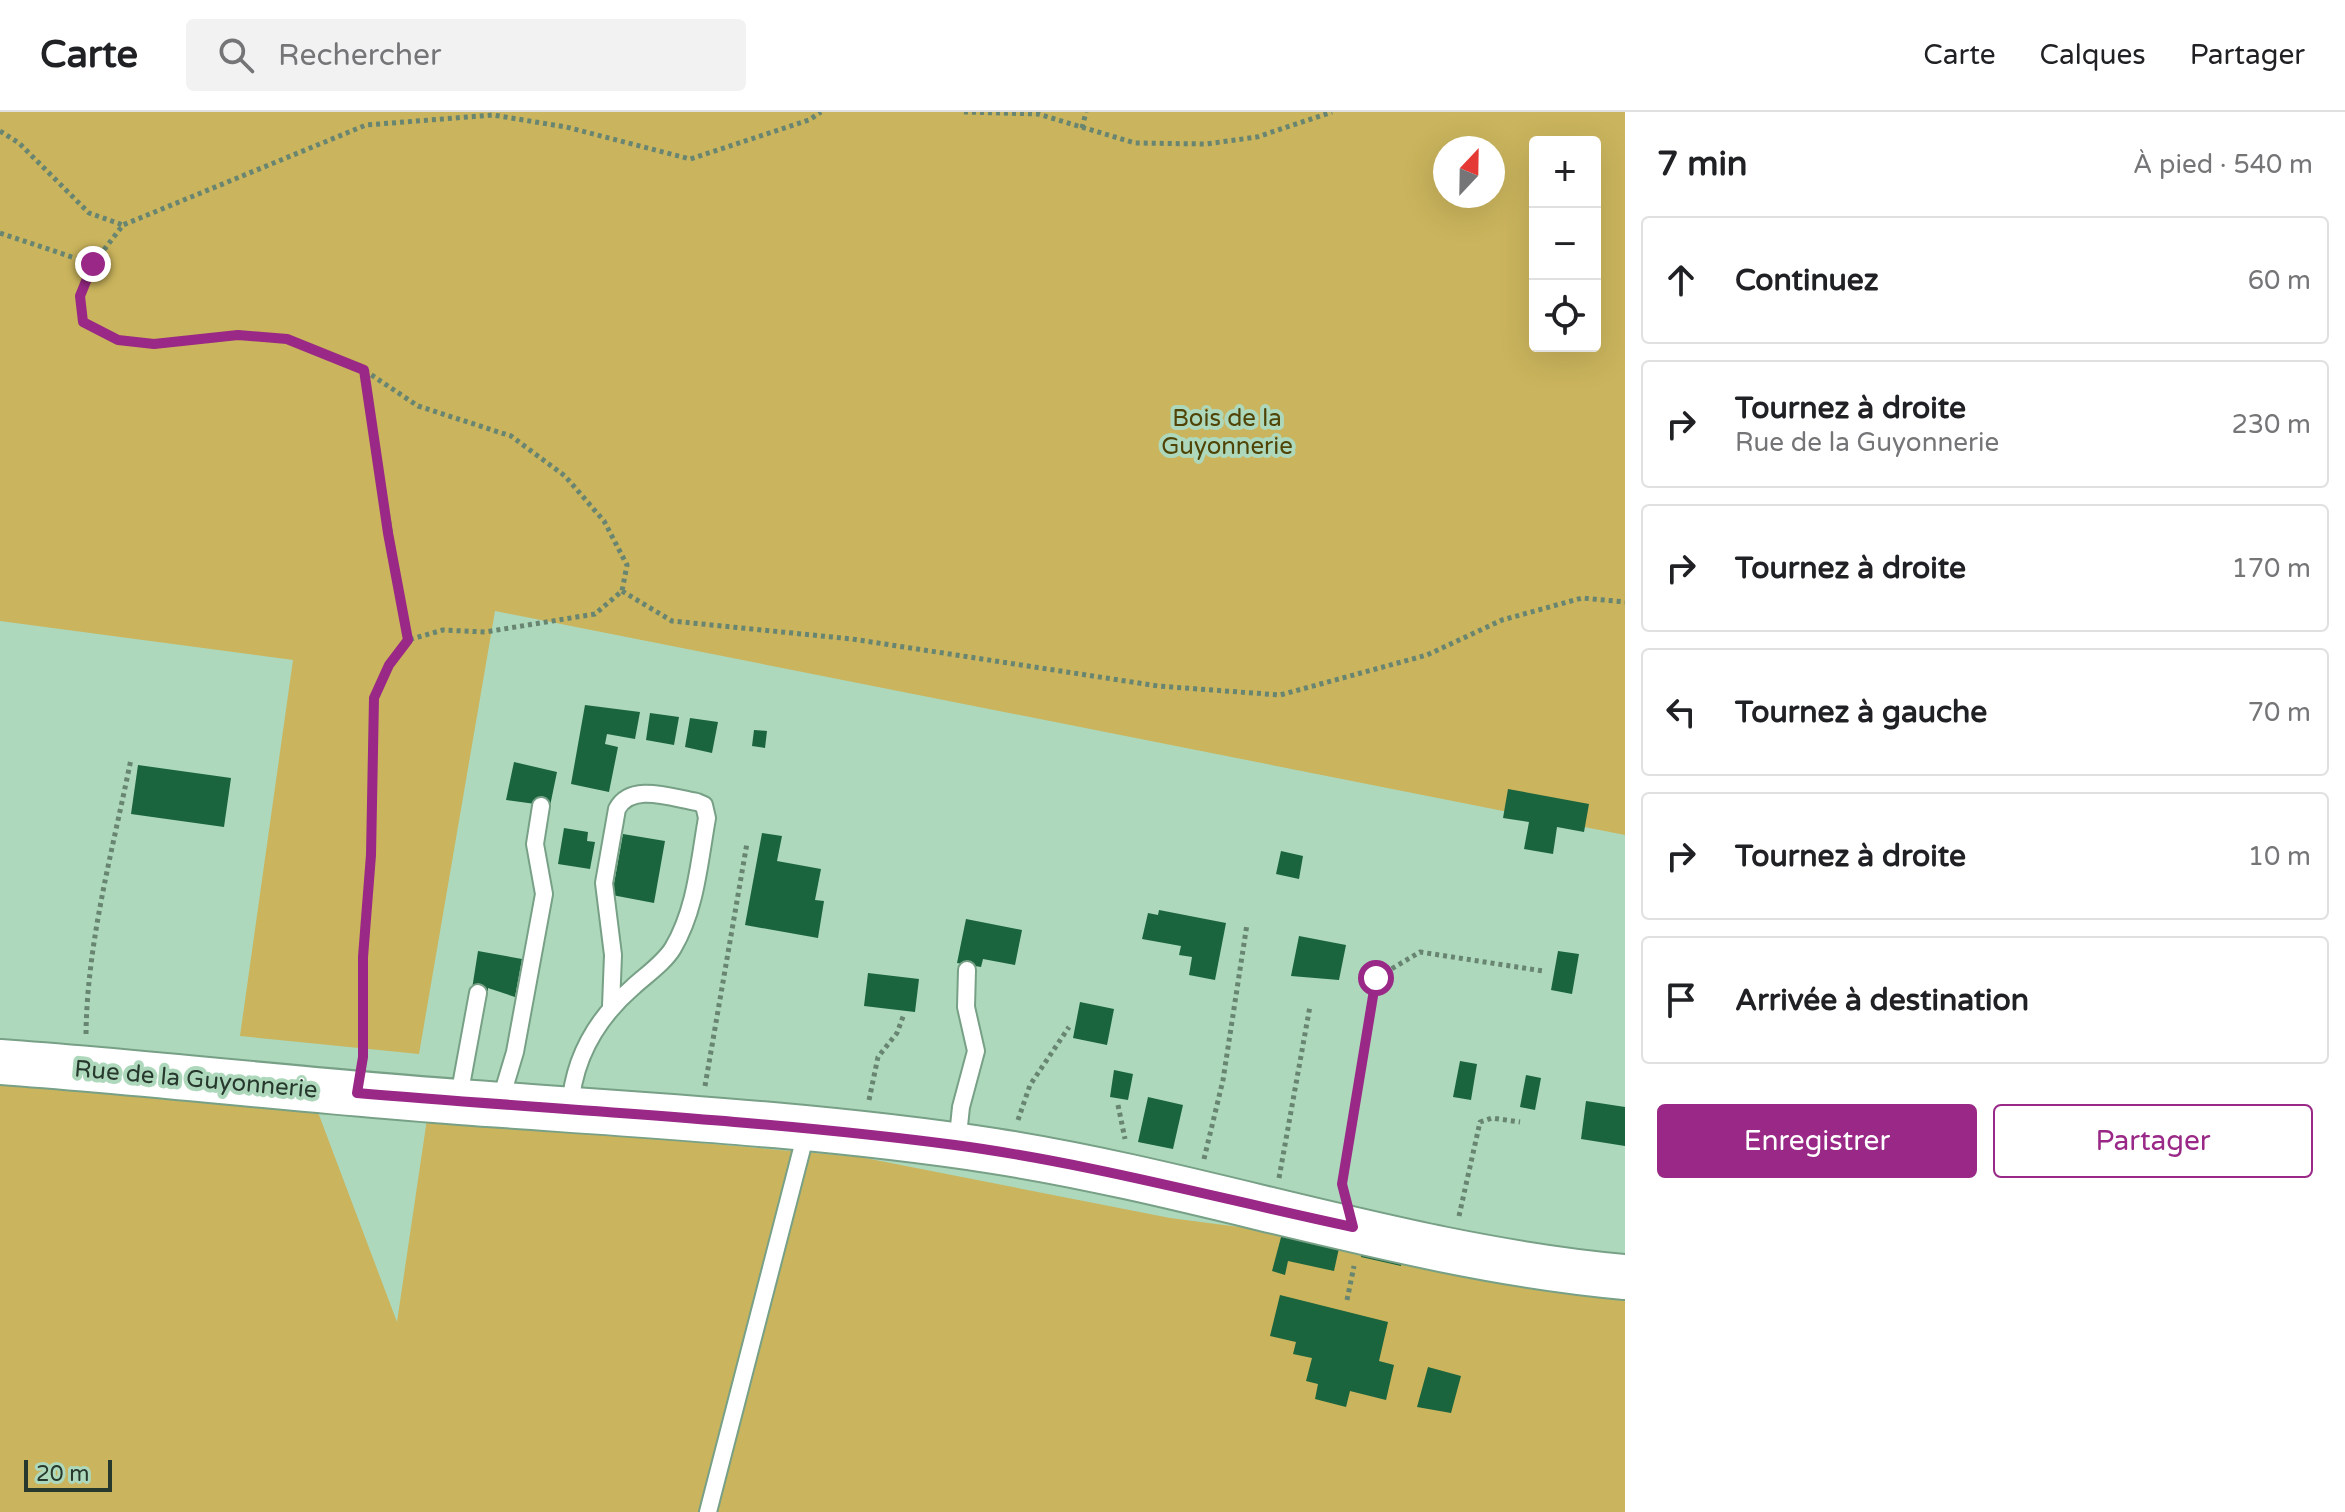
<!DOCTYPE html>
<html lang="fr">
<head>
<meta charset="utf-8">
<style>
	:root { --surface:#fff; --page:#f2f2f2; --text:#202124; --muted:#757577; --line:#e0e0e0; --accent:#992886 }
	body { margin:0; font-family:"Varela Round",sans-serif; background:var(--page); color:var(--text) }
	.controls { position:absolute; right:24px; top:24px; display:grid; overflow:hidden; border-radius:8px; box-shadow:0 8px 32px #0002 }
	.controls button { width:72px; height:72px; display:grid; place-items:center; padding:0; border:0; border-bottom:2px solid var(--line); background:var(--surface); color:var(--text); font:40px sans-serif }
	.compass { position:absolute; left:1433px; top:24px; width:72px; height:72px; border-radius:50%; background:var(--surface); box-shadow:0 8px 32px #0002; rotate:22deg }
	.scale { position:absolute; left:24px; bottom:20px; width:88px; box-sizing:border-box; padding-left:8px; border:4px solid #27382d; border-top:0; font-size:22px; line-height:28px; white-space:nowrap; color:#27382d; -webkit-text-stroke:6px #add8bb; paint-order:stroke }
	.stop { position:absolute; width:24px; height:24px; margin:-18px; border:6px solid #992886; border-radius:50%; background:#fff }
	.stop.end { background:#992886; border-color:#fff; box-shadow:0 2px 8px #0008 }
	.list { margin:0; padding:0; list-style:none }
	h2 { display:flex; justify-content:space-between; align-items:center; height:104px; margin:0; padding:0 32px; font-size:34px }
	h2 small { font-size:26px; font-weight:400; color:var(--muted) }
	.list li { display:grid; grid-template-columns:52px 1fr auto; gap:24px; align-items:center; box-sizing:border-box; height:128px; margin:0 16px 16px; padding:0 16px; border:2px solid var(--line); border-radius:8px }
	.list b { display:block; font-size:30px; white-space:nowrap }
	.list p { margin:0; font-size:26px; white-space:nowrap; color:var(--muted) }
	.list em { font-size:26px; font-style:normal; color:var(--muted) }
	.actions { display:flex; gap:16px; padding:24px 32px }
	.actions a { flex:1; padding:18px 0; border:2px solid var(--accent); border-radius:8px; text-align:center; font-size:28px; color:var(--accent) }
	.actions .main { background:var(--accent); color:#fff }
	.icon { flex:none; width:44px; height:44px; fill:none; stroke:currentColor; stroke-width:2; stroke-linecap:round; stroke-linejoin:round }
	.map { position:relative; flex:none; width:1625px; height:1400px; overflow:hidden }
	header { display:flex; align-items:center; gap:48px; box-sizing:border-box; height:112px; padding:0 40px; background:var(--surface); border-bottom:2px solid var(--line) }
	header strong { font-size:38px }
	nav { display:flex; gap:44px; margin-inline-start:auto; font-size:28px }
	.search { width:560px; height:72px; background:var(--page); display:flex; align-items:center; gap:20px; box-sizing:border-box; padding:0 28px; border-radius:8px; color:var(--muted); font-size:30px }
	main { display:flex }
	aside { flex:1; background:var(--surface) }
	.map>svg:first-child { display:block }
	.green { fill:#cab45d; fill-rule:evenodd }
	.building { fill:#1a643e }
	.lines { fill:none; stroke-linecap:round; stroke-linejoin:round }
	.lane-casing { stroke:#77a086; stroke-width:20 }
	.secondary-casing { stroke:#77a086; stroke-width:48 }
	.path { stroke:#678571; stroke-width:5; stroke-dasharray:4 4; stroke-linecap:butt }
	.lane { stroke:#fff; stroke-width:16 }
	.secondary { stroke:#fff; stroke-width:44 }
	.route { stroke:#992886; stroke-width:10 }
	.labels { text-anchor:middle; stroke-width:8; stroke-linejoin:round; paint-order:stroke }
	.park-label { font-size:24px; fill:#504306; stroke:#add8bb }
	.street-label { font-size:24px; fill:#27382d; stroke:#add8bb }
</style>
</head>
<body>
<header>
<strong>Carte</strong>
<div class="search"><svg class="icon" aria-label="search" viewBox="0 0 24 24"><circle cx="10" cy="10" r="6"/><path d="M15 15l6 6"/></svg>Rechercher</div>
<nav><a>Carte</a><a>Calques</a><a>Partager</a></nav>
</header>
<main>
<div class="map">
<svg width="1625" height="1400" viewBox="0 0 1625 1400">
	<rect width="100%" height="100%" fill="#add8bb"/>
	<!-- green -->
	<path class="green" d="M0 0H1625V723L495 499 419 942 240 924 293 548 0 509ZM1535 30H1595V234H1535ZM1445 36H1493V84H1445Z
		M0 969 316 995 397 1210 427 1007 860 1045 1170 1106 1625 1165V1400H0Z"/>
	<!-- building -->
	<path class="building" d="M585 593 640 600 635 627 607 622 605 632 618 635 609 680 571 672Z
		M650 601 679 605 674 633 646 628Z
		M690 606 718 610 712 641 685 635Z
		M754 618 767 619 765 636 752 634Z
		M514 650 557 660 550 694 506 688Z
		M138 653 231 666 224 715 131 702Z
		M1508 677 1589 692 1584 720 1557 715 1553 742 1524 737 1529 710 1503 706Z
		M564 716 588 720 587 729 595 730 590 757 558 752Z
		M762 721 782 724 777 749 821 757 815 788 824 789 818 826 745 813Z
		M623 722 665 729 654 791 612 783Z
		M1281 739 1303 744 1299 767 1276 762Z
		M1159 798 1226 811 1215 868 1189 863 1192 845 1179 843 1181 834 1142 827 1148 801 1158 803Z
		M966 807 1022 818 1015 853 983 847 981 855 957 851Z
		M1299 824 1346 833 1339 868 1291 864Z
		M478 839 522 847 515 885 488 876V879L472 877Z
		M1558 839 1579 842 1572 882 1551 878Z
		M868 861 919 867 915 900 864 894Z
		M1080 890 1114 897 1107 933 1073 926Z
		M1460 949 1477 952 1471 988 1453 985Z
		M1114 958 1133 962 1128 988 1110 985Z
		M1526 963 1541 966 1535 998 1520 995Z
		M1148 985 1183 993 1173 1037 1138 1030Z
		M1586 989 1625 995V1034L1581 1027Z
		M1284 1114 1341 1127 1334 1159 1288 1149 1285 1163 1272 1159Z
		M1363 1137 1403 1142 1401 1154 1361 1145Z
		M1280 1183 1388 1210 1379 1249 1394 1253 1386 1288 1350 1279 1346 1295 1315 1287 1318 1272 1306 1269 1312 1246 1293 1242 1296 1230 1270 1224Z
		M1428 1255 1461 1264 1451 1301 1417 1295Z"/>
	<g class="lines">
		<!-- lane casing -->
		<g class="lane-casing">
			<path id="lane" d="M458 990 478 881
				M500 990 515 940 544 782 535 732 541 694
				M570 997C573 948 596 907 633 875 646 863 664 851 673 836 696 797 699 751 707 706L704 693 697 690C672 686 631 670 617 697L604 771 613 843 611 894
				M957 1033 961 995 976 939 966 895 967 858
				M708 1400 807 1017"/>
		</g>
		<!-- secondary casing -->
		<g class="secondary-casing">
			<path id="secondary" d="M0 950C154 961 307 979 460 990 638 1003 818 1012 994 1039 1206 1072 1411 1146 1625 1165"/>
		</g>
		<!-- path -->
		<path class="path" d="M964 0 1038 2 1135 31 1206 32 1257 25 1332 0
			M1082 16 1086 0
			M0 19 19 31 89 101 123 113
			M0 121 93 152
			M364 259 408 528
			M622 479 672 509 852 527 1158 574 1280 583 1427 543 1502 508 1582 486 1625 490
			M86 922C87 830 113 737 131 647
			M362 948 361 898 371 743 374 586 389 553 408 528 443 518 485 520 595 502 622 479 627 453 604 409 565 364 511 324 418 294 364 258 327 241 287 227 238 223 154 232 118 228 83 210 80 184 93 152 123 113 366 13 493 3 566 15 690 47 809 8 821 0
			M705 974 747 731
			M869 988 878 945 897 921 904 902
			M1118 993 1125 1027
			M1018 1008 1030 973 1069 915
			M1204 1047 1223 968 1247 812
			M1279 1066 1310 894
			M1343 1077 1376 866 1420 840 1543 859
			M1459 1104 1480 1010 1492 1006 1520 1010
			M1347 1188 1354 1154"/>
		<!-- lane -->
		<use href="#lane" class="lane"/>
		<!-- secondary -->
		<use href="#secondary" class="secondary"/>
	</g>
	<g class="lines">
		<!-- route -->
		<path class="route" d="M93 152 80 184 83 210 118 228 154 232 238 223 287 227 364 258 388 421 408 528 389 553 374 586 371 743 363 845V945L357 981C556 998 757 1007 955 1033 1089 1051 1221 1087 1353 1115L1342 1072 1376 866"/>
	</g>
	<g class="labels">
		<!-- park labels -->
		<g class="park-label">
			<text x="1227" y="314">Bois de la<tspan x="1227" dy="28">Guyonnerie</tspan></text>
		</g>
		<!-- street labels -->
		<g class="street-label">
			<text transform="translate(196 967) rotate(5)" y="8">Rue de la Guyonnerie</text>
		</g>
	</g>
</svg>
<div class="controls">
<button>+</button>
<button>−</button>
<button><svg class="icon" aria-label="locate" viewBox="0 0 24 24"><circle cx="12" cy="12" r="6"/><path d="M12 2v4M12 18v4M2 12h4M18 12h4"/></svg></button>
</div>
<svg class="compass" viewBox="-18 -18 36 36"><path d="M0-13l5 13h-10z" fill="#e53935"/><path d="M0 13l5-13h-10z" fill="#757577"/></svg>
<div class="scale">20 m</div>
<div class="stop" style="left:1376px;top:866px"></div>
<div class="stop end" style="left:93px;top:152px"></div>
</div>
<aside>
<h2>7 min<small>À pied · 540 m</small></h2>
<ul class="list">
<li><svg class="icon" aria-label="ahead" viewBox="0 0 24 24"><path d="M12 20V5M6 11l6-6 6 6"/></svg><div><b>Continuez</b></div><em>60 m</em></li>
<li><svg class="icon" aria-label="right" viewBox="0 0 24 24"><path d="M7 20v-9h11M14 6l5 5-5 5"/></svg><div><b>Tournez à droite</b><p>Rue de la Guyonnerie</p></div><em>230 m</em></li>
<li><svg class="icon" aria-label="right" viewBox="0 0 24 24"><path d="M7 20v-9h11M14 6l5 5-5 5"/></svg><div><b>Tournez à droite</b></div><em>170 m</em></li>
<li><svg class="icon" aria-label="left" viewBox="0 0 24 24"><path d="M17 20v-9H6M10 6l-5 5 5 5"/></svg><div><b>Tournez à gauche</b></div><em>70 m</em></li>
<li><svg class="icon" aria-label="right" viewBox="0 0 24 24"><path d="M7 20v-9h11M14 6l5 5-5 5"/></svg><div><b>Tournez à droite</b></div><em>10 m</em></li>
<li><svg class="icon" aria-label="arrive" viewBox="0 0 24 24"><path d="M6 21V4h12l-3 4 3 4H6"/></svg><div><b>Arrivée à destination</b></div></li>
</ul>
<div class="actions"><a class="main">Enregistrer</a><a>Partager</a></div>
</aside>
</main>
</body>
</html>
